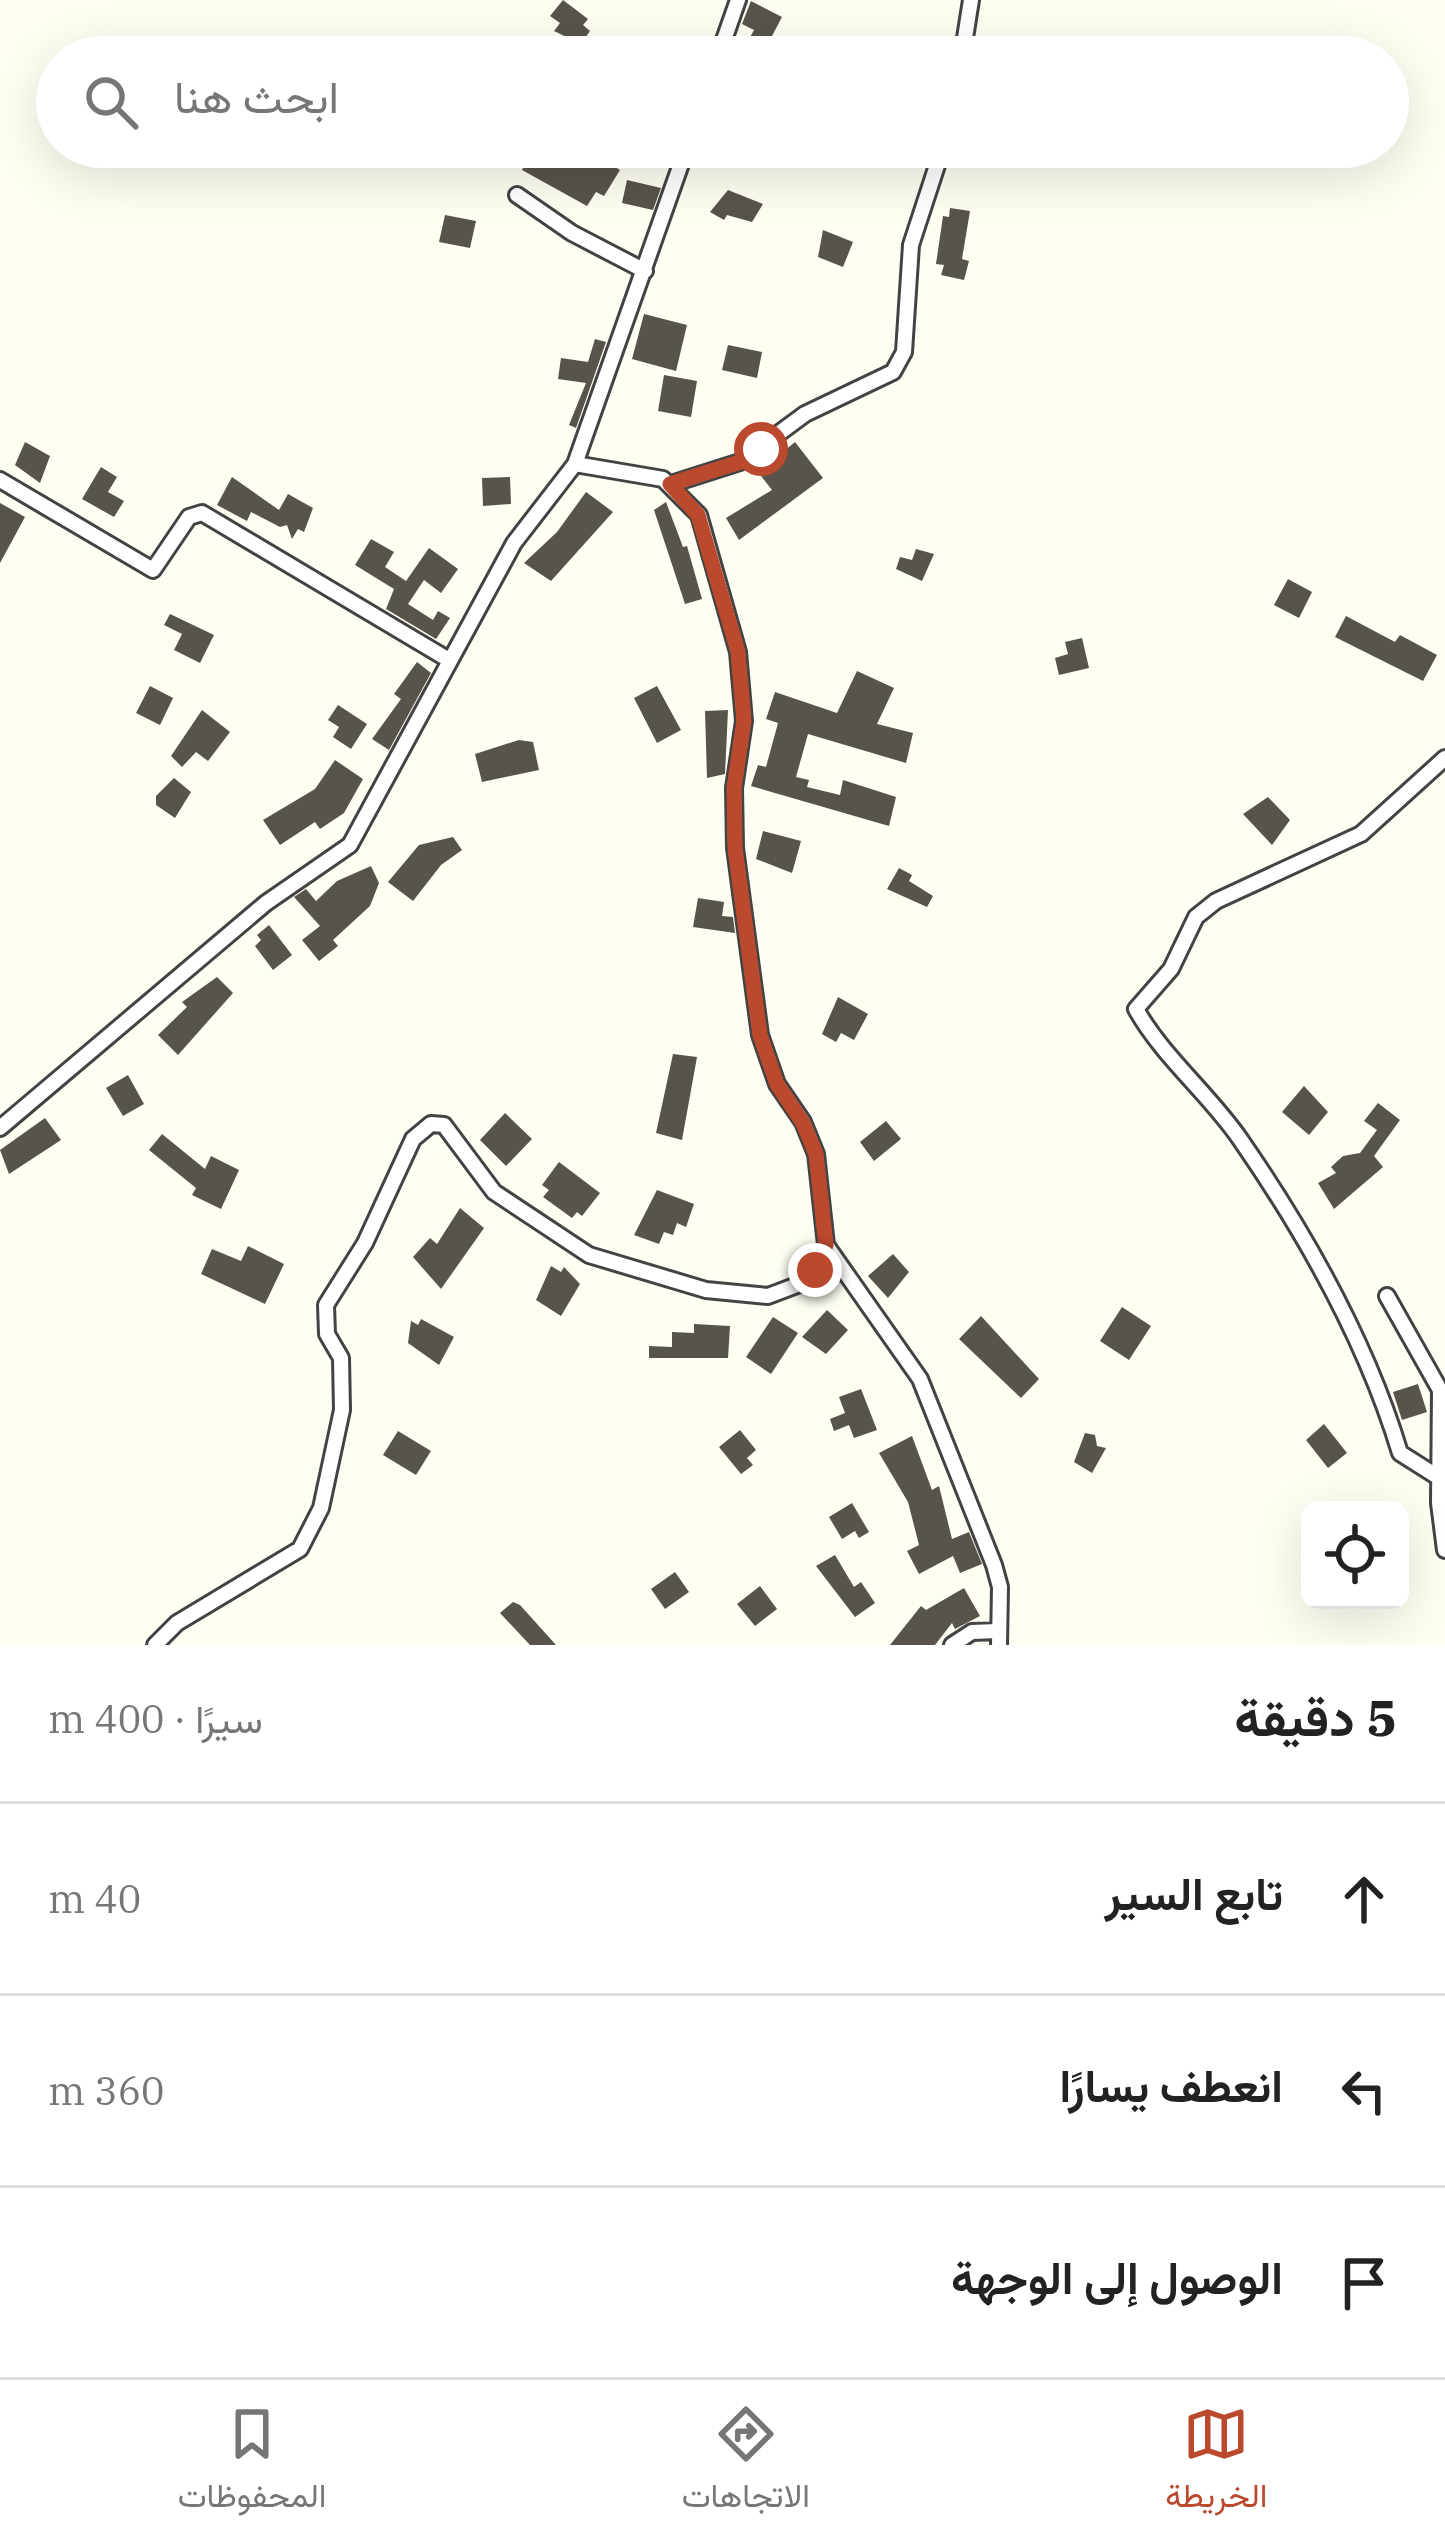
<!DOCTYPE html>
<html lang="ar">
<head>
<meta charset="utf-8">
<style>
	:root { --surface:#fff; --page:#f2f2f2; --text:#222; --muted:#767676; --line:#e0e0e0; --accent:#ba492d }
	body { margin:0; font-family:"IBM Plex Serif",Vazirmatn,serif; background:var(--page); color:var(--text); direction:rtl }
	.controls { position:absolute; right:36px; bottom:36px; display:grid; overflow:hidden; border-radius:18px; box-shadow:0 12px 48px #0002 }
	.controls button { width:108px; height:108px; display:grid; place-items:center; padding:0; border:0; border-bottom:3px solid var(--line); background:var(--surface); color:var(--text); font:60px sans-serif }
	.stop { position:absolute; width:36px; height:36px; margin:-27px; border:9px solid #ba492d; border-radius:50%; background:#fff }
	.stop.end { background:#ba492d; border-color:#fff; box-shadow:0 3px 12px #0008 }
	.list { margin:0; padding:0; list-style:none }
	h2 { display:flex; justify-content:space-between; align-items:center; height:156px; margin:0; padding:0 48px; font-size:51px }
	h2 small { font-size:39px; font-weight:400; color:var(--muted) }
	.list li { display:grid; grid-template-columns:78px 1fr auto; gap:36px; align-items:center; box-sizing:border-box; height:192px; padding:0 48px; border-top:3px solid var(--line) }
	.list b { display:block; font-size:45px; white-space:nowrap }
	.list em { font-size:39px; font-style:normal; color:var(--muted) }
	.icon { flex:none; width:66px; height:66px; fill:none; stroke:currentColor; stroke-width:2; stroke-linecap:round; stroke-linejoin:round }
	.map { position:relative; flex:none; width:1445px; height:1645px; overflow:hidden; direction:ltr }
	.search { position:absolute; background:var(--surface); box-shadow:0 12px 48px #0002; left:36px; right:36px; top:36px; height:132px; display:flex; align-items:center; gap:30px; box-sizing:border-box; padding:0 42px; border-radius:66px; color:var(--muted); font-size:45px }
	.sheet { height:732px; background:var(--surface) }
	nav { display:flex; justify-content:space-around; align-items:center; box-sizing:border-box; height:168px; border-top:3px solid var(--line); background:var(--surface); font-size:33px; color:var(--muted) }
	nav a { display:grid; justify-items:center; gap:6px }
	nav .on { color:var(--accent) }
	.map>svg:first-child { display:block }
	.building { fill:#58544c }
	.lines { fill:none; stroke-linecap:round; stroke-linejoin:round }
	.street-casing { stroke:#434343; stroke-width:20 }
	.street { stroke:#fff; stroke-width:14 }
	.route { stroke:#ba492d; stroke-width:15 }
</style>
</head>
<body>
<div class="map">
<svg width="1445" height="1645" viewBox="0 0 1445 1645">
	<rect width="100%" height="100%" fill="#fefef3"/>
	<!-- building -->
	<path class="building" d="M563 0 588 19 583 25 590 31 581 44 554 31 560 23 550 16Z
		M751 1 782 17 772 36 811 57H765L768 52 748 41 754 30 742 24Z
		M534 147H582L620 170 604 196 596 192 587 206 522 170Z
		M627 180 661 188 653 210 622 203Z
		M728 190 763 204 752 222 727 215 724 220 710 212Z
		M950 208 970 211 962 259 969 261 964 280 941 275 944 265 936 264 943 216 949 217Z
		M445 215 476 221 470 248 439 242Z
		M823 230 853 242 843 267 818 257Z
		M644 314 687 325 676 371 632 359Z
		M595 339 606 342 576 428 569 425 586 383 558 379 561 358 588 362Z
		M728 345 762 352 757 378 722 370Z
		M664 375 697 381 691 417 658 411Z
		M25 442 50 456 40 483 15 465Z
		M795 442 823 478 739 540 726 518 772 490 758 472Z
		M101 467 117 477 108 492 124 501 114 517 82 499Z
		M232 477 279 510 288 494 313 508 304 532 298 529 292 539 287 525 280 527 251 512 247 521 217 505Z
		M510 477 511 504 483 506 482 478Z
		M586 492 613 512 551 581 524 563 557 532Z
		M666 502 683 547 687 546 702 599 685 604 654 510Z
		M0 503 25 517 0 563Z
		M371 539 394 552 385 567 406 581 429 548 458 569 441 593 424 580 408 604 433 620 438 611 450 618 436 639 386 609 394 589 355 565Z
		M916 549 934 554 922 581 896 569 900 557 912 560Z
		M1288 579 1312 592 1299 618 1274 605Z
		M170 614 214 635 200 663 174 650 182 634 164 625Z
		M1346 616 1395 642 1400 635 1437 655 1423 681 1335 637Z
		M1082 638 1089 668 1059 675 1055 658 1068 654 1065 642Z
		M417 662 431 673 389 750 372 739 401 699 394 694Z
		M857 671 894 688 877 724 913 733 906 763 808 734 796 777 809 780 807 787 840 795 843 780 896 797 889 826 751 786 758 765 766 767 778 723 766 719 775 692 837 713Z
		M150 686 173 698 160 725 136 713Z
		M657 686 681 730 657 743 634 698Z
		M338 705 367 724 351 749 333 737 339 727 328 720Z
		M202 710 230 732 208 761 196 752 182 767 171 756Z
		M728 710 725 774 707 778 705 711Z
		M519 740 533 742 539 770 482 782 475 754Z
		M335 760 363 779 344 813 320 829 315 822 280 845 263 820 315 789Z
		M174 778 191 792 175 818 156 805V796Z
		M1268 797 1290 820 1272 845 1243 814Z
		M763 831 801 841 792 873 756 859Z
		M453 837 462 850 441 865 413 901 388 882 419 845Z
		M371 866 379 883 370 906 333 940 338 946 319 961 302 940 320 926 294 897 306 889 316 901 337 881Z
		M899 868 912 875 909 881 933 896 927 907 887 889Z
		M698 898 724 902 722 916 733 917 735 933 693 927Z
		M269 925 292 955 273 970 255 946 261 940 257 935Z
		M217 977 233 993 178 1055 158 1035 187 1007 182 1002Z
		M838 997 868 1014 854 1040 841 1033 836 1042 822 1034Z
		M673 1054 697 1057 682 1140 656 1133Z
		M128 1075 144 1104 123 1116 106 1088Z
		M1304 1086 1328 1112 1309 1135 1282 1112Z
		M1378 1103 1400 1120 1374 1156 1383 1167 1334 1209 1318 1183 1336 1173 1331 1167 1343 1156 1360 1153 1377 1130 1364 1121Z
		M505 1113 532 1139 506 1166 480 1140Z
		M45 1118 61 1140 9 1174 0 1150Z
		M886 1121 901 1139 874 1161 860 1142Z
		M162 1134 205 1169 211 1156 239 1170 221 1209 192 1195 196 1188 149 1150Z
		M559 1162 600 1193 582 1216 577 1212 572 1218 543 1197 549 1190 542 1185Z
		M657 1190 694 1204 686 1227 677 1223 673 1235 664 1232 659 1244 634 1235Z
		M460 1208 484 1228 441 1289 413 1257 430 1238 437 1244Z
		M248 1246 284 1264 265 1304 201 1274 212 1249 241 1261Z
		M893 1254 909 1272 888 1298 868 1276Z
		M551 1266 561 1272 564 1267 580 1284 561 1316 536 1300Z
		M1122 1307 1151 1326 1129 1360 1100 1341Z
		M827 1310 848 1330 826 1354 802 1337Z
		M981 1316 1039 1379 1021 1398 959 1339Z
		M773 1317 798 1333 771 1374 746 1357Z
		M421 1319 454 1337 439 1365 408 1343 411 1321 418 1325Z
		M694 1324 730 1326 728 1358H649V1346L672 1347V1332L694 1333Z
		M1418 1384 1427 1412 1402 1420 1393 1392Z
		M861 1389 877 1430 854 1438 849 1425 834 1431 830 1419 845 1413 839 1397Z
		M1324 1424 1347 1453 1328 1468 1306 1440Z
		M740 1430 756 1450 747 1458 753 1465 741 1474 719 1447Z
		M398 1431 431 1451 416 1475 383 1455Z
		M1085 1433 1095 1435 1097 1446 1106 1448 1092 1473 1074 1462Z
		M912 1436 932 1490 939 1486 952 1539 969 1532 982 1564 960 1573 953 1556 919 1574 907 1551 919 1545 908 1502 879 1453Z
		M852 1503 869 1532 859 1538 855 1531 842 1539 829 1517Z
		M835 1555 854 1587 861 1582 875 1603 855 1617 816 1566Z
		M675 1572 689 1592 665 1609 651 1589Z
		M760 1586 777 1609 755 1626 737 1604Z
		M964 1588 980 1616 955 1629 952 1623 935 1645H890L921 1606 926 1610Z
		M513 1602 520 1605 556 1645H530L500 1613Z"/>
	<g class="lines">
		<!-- street casing -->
		<g class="street-casing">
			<path id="street" d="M718 57 738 0
				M962 57 971 0
				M517 195 572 233 645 271
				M575 464 663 479 699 515 738 652 744 721 734 788 735 848 760 1035 777 1084 803 1122 816 1154 826 1245 920 1379 994 1565 1000 1587 999 1645
				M0 480 153 570 189 517 202 513 449 660
				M671 484 740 462 805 414 893 372 904 352 911 245 943 147
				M0 1128 266 903 350 845 514 543 575 464 687 147
				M1387 1296 1440 1390 1439 1503 1445 1550
				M1438 1477 1400 1453C1367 1343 1305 1233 1240 1139 1209 1094 1162 1056 1136 1009L1171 969 1196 917 1216 901 1361 834 1445 758
				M155 1645 177 1623 300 1549 321 1508 342 1410 341 1358 327 1334 326 1305 365 1243 413 1139 431 1124 444 1125 494 1192 589 1255 706 1290 768 1296 805 1282 826 1245
				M952 1645 972 1632 997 1631"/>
		</g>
		<!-- street -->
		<use href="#street" class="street"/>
	</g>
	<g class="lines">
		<!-- route -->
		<path class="route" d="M761 449 740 462 670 484 698 515 738 652 744 721 734 788 735 848 760 1035 777 1084 803 1123 816 1154 826 1245 815 1270"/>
	</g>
</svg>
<div class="controls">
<button><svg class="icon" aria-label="locate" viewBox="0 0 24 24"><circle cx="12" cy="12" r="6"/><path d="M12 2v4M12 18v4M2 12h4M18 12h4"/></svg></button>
</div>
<div class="stop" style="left:761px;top:449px"></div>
<div class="stop end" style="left:815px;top:1270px"></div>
<div class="search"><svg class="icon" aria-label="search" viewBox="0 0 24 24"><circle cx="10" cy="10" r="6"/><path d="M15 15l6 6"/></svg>ابحث هنا</div>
</div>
<section class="sheet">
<h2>5 دقيقة<small>سيرًا · 400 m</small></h2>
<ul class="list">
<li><svg class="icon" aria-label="ahead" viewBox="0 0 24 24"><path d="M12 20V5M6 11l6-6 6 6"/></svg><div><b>تابع السير</b></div><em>40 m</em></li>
<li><svg class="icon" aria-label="left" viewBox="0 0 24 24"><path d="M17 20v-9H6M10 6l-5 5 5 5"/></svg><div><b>انعطف يسارًا</b></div><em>360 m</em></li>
<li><svg class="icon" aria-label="arrive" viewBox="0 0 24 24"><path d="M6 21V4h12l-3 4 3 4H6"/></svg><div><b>الوصول إلى الوجهة</b></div></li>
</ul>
</section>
<nav>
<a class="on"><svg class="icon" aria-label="map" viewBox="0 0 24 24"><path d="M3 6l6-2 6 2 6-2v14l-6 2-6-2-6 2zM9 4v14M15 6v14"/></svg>الخريطة</a>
<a><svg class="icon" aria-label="directions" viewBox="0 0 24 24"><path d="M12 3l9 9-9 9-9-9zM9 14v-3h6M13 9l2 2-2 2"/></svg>الاتجاهات</a>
<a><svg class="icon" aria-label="saved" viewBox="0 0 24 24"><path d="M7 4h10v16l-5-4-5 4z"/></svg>المحفوظات</a>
</nav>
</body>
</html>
